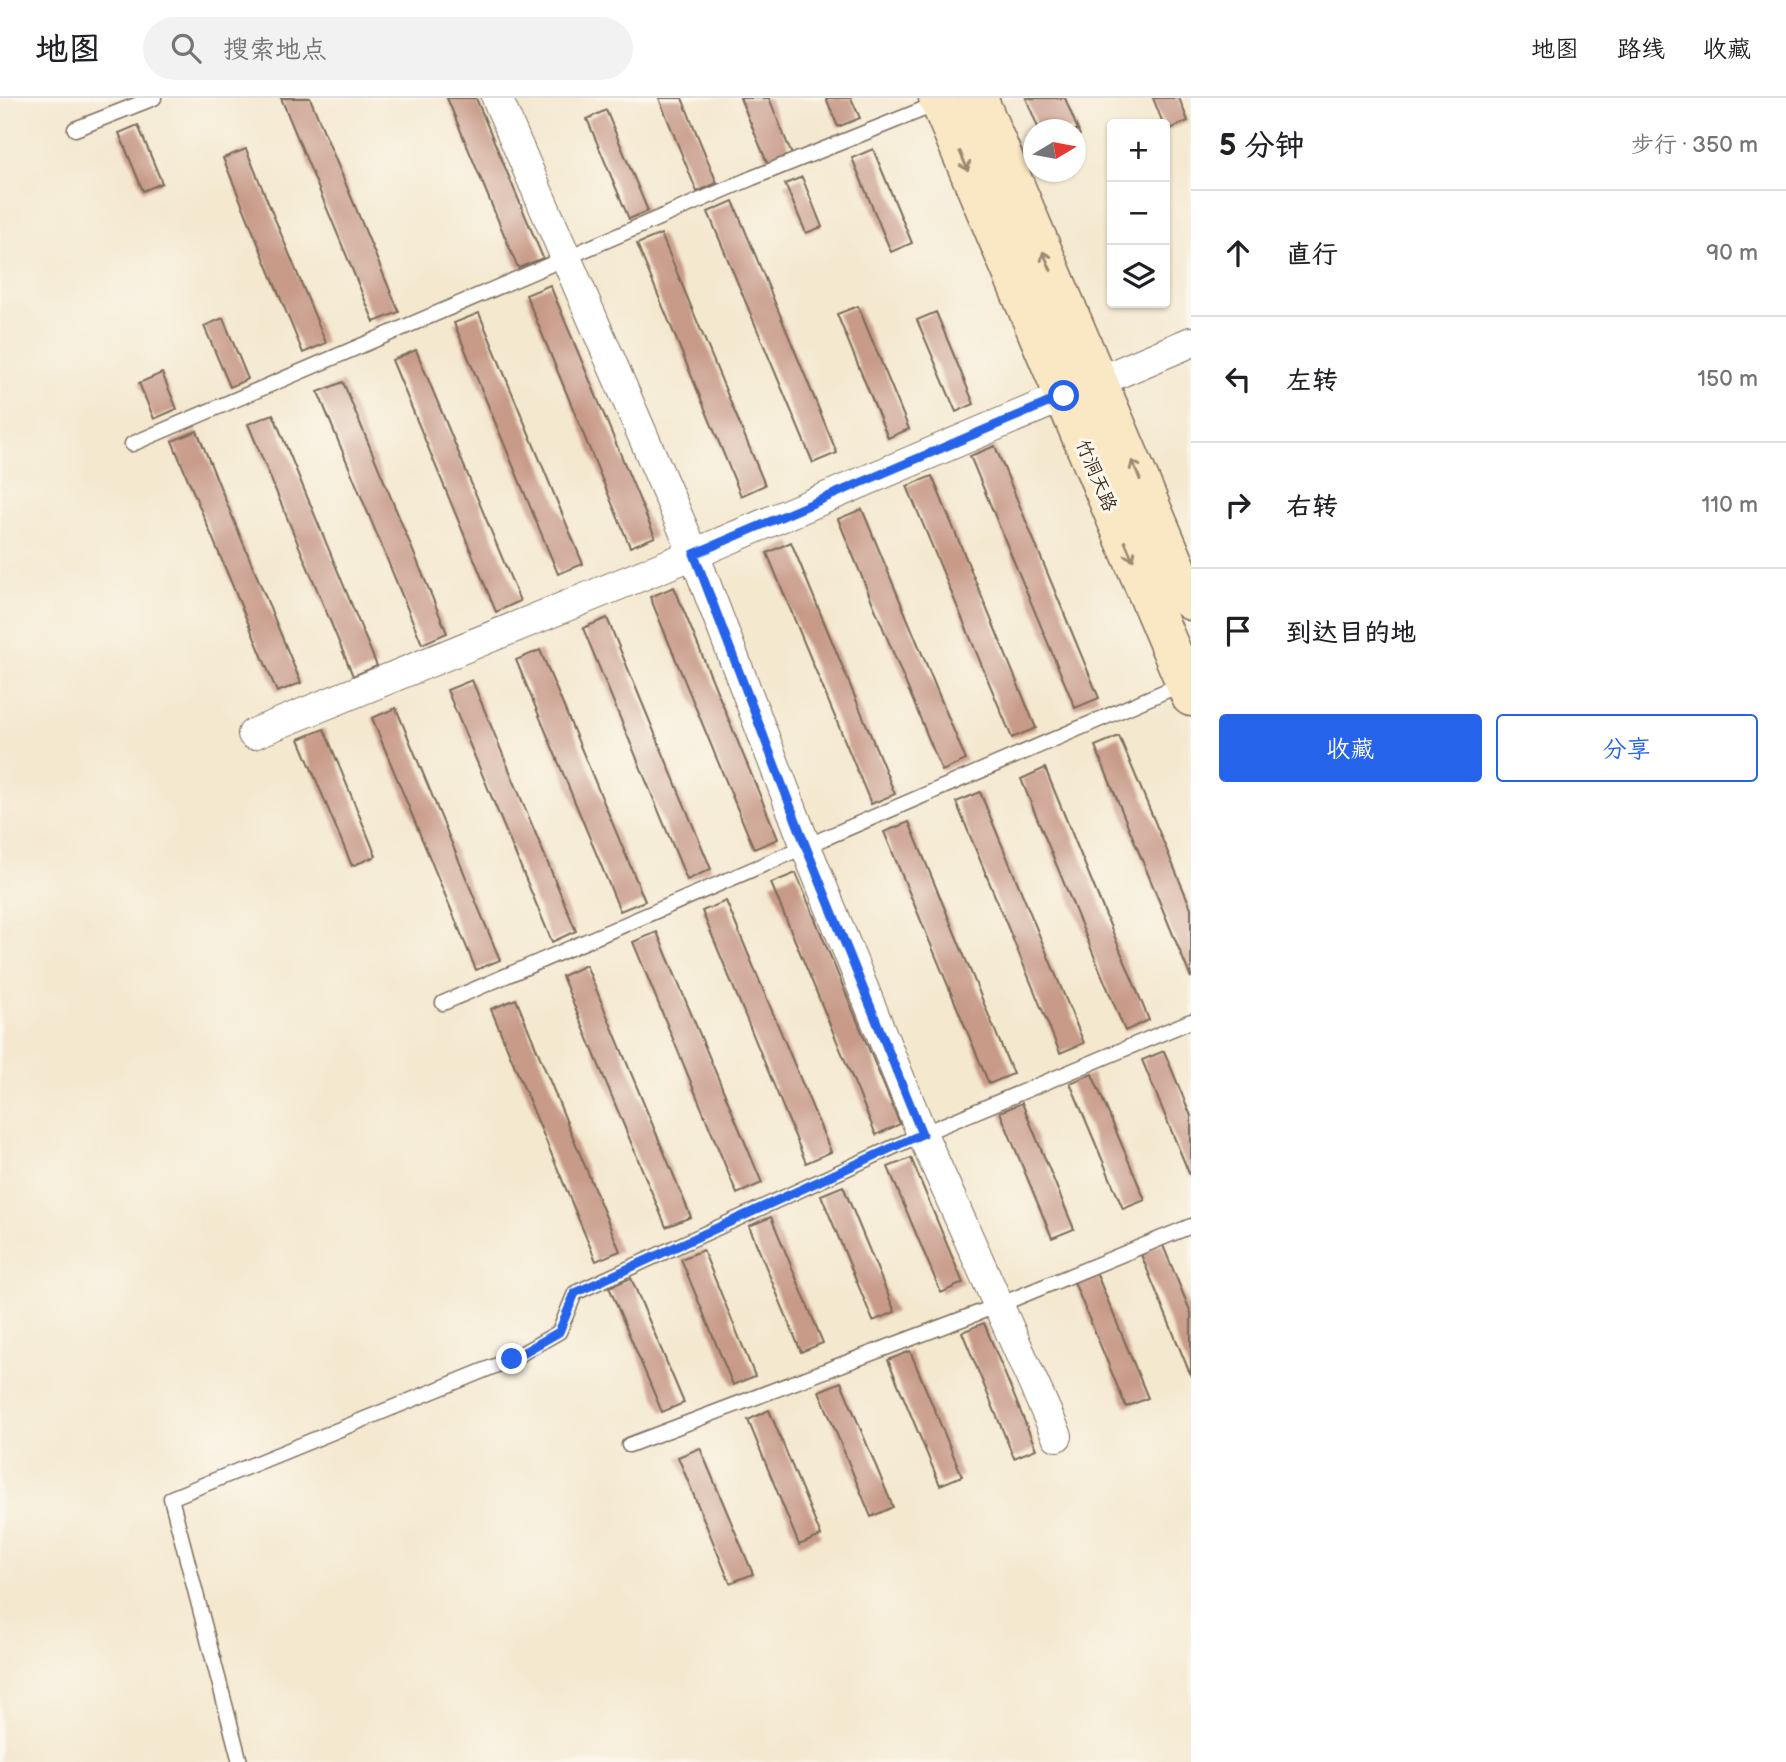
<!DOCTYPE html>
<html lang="zh">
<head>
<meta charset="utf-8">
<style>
	:root { --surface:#fff; --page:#f2f2f2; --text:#202124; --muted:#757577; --line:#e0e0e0; --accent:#2563eb }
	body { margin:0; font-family:"Balsamiq Sans","LXGW WenKai TC",sans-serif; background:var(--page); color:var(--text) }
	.controls { position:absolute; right:21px; top:21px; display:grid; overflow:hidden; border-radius:7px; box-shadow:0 2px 5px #0004 }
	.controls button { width:63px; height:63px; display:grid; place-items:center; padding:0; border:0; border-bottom:2px solid var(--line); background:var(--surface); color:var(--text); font:35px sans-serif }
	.compass { position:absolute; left:1023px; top:21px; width:63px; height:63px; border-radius:50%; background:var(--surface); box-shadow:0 2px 5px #0004; rotate:80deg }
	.stop { position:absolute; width:21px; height:21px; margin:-16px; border:5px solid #2563eb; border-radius:50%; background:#fff }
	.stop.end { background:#2563eb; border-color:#fff; box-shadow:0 2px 7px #0008 }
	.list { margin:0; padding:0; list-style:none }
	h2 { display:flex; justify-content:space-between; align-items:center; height:91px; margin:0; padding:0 28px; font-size:30px }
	h2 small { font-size:23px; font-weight:400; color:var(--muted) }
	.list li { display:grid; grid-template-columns:46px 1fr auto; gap:21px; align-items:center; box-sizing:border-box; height:126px; padding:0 28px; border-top:2px solid var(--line) }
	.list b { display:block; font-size:26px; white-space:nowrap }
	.list em { font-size:23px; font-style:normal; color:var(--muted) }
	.actions { display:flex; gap:14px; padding:21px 28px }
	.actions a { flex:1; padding:16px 0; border:2px solid var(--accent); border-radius:7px; text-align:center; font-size:24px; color:var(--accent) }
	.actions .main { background:var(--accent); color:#fff }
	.icon { flex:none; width:38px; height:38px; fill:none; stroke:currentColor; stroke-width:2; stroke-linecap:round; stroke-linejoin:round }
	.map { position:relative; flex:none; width:1191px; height:1664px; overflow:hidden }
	header { display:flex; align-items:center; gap:42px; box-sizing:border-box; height:98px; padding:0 35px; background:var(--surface); border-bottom:2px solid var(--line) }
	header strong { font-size:33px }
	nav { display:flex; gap:38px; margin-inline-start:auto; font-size:24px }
	.search { width:490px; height:63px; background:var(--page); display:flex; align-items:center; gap:18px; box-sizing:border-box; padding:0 24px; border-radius:38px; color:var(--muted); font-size:26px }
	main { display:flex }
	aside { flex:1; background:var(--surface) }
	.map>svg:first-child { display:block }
	.building { fill:#c89a88 }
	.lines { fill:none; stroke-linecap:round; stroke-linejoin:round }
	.service-casing { stroke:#7c6c5c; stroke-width:17 }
	.minor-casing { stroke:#7c6c5c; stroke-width:32 }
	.secondary-casing { stroke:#7c6c5c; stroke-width:41 }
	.service { stroke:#fff; stroke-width:14 }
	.minor { stroke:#fff; stroke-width:30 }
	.secondary { stroke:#fae7c3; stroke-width:38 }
	.oneway { stroke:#9a8870 }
	.route { stroke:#2563eb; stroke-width:9 }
	.labels { text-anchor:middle; stroke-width:6; stroke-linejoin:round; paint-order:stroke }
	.street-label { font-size:19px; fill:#3b2a1e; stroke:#fbf7ec }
</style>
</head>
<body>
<header>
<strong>地图</strong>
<div class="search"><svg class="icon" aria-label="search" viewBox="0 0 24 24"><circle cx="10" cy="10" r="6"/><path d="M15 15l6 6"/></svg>搜索地点</div>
<nav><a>地图</a><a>路线</a><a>收藏</a></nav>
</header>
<main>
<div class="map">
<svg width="1191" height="1664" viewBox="0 0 1191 1664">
	<rect width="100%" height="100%" fill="#fbf7ec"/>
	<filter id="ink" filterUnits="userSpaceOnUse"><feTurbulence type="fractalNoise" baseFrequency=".0143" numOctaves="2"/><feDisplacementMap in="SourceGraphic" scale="14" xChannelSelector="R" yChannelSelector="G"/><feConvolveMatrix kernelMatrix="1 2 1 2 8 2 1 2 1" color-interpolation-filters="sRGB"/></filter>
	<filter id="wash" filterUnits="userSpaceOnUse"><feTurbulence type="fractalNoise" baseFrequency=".00686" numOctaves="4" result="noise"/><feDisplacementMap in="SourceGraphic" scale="28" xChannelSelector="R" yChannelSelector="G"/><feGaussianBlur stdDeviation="1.57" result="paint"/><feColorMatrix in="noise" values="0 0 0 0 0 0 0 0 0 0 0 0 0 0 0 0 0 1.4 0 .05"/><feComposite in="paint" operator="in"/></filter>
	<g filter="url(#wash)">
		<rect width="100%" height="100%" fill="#f4e8cf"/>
		<g id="blocks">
			<!-- building -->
			<path class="building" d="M281 0H310L399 214 374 224Z
				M447 0H476L543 160 518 170Z
				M659 0H682L717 85 697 94Z
				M740 0H769L792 57 768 67Z
				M826 0H851L860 20 838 29Z
				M1026 0H1065L1080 37 1076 38V32H1039Z
				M1153 0H1179L1188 23 1166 33Z
				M606 12 648 113 629 121 587 21Z
				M138 27 162 85 143 93 119 35Z
				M246 51 326 245 303 255 223 60Z
				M873 51 912 145 891 154 852 60Z
				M802 79 822 129 806 135 785 86Z
				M733 103 837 355 813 365 708 114Z
				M661 136 765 387 741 398 637 146Z
				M550 187 655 439 630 449 526 197Z
				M858 208 909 331 888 340 837 216Z
				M936 214 974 306 956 314 917 222Z
				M479 215 583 466 558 476 454 225Z
				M223 220 248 281 230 289 204 228Z
				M416 252 520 503 496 514 392 262Z
				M162 275 177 311 154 321 139 285Z
				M343 284 447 535 422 546 318 294Z
				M273 316 377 568 353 578 248 326Z
				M197 333 301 585 277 594 172 343Z
				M995 348 1099 600 1075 610 970 358Z
				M932 378 1036 630 1012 640 907 388Z
				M862 411 966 662 942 673 838 421Z
				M791 444 895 696 871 706 767 455Z
				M674 489 778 741 754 751 650 499Z
				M607 520 711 771 687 782 583 530Z
				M540 552 645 803 620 813 516 562Z
				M472 582 576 833 552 844 447 592Z
				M396 610 500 862 476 872 372 620Z
				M324 631 376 758 352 768 299 641Z
				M1119 638 1191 810V880L1095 648Z
				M1045 670 1149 922 1125 933 1021 681Z
				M980 694 1084 945 1060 955 956 704Z
				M909 724 1013 976 989 986 884 734Z
				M796 775 900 1026 876 1037 771 785Z
				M726 803 831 1054 806 1065 702 813Z
				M657 834 762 1085 737 1096 633 844Z
				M586 867 691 1119 666 1129 562 878Z
				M516 901 620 1153 596 1163 491 911Z
				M1164 953 1191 1018V1080L1142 962Z
				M1092 976 1145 1102 1123 1111 1070 985Z
				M1022 1005 1074 1131 1052 1140 1000 1014Z
				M911 1060 963 1185 941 1195 888 1069Z
				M843 1088 895 1214 873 1223 821 1097Z
				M771 1119 823 1245 801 1254 749 1128Z
				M1162 1145 1191 1215V1278L1140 1154Z
				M703 1152 755 1278 733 1287 681 1161Z
				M1096 1174 1148 1300 1126 1309 1074 1184Z
				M631 1180 684 1305 662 1314 609 1189Z
				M984 1225 1036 1351 1014 1360 962 1234Z
				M910 1253 962 1378 940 1387 888 1262Z
				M841 1284 893 1409 871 1419 819 1293Z
				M769 1312 821 1438 799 1447 748 1322Z
				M700 1350 753 1476 730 1485 678 1359Z"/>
		</g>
	</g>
	<g filter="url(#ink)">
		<use href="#blocks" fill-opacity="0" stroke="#7c6c5c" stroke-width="2"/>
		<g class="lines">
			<!-- service casing -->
			<g class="service-casing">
				<path id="service" d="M75 31 154 0
					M132 346 752 80 939 5
					M443 905 1184 585
					M629 1347 999 1207 1191 1128
					M240 1664 171 1400 512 1261 559 1234 575 1195 922 1036 1191 923"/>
			</g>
			<!-- minor casing -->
			<g class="minor-casing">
				<path id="minor" d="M497 0 694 456 806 749 922 1036 1057 1338
					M253 636 694 456 1191 244"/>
			</g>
			<!-- secondary casing -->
			<g class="secondary-casing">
				<path id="secondary" d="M938 0 1191 599
					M978 0 1191 503"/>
			</g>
			<!-- service -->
			<use href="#service" class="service"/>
			<!-- minor -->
			<use href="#minor" class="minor"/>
			<!-- secondary -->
			<use href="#secondary" class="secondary"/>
		</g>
		<!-- one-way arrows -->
		<defs><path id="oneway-shaft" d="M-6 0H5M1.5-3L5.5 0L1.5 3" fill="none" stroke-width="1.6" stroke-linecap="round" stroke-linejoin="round" transform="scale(1.75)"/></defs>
		<g class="oneway">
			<use href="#oneway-shaft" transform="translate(964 63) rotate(67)"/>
			<use href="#oneway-shaft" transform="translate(1047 163) rotate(-113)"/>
			<use href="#oneway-shaft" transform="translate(1136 372) rotate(-113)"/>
			<use href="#oneway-shaft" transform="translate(1129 453) rotate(67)"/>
		</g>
	</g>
	<g class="lines" filter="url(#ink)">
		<!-- route -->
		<path class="route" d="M512 1261 559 1234 575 1195 922 1036 806 749 694 456 1064 298"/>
	</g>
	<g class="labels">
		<!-- street labels -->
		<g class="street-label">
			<text transform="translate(1097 377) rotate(67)" y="7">竹洞天路</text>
		</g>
	</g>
</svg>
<div class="controls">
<button>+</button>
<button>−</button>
<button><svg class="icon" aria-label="layers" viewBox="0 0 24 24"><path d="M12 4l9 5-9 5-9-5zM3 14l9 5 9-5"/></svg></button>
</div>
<svg class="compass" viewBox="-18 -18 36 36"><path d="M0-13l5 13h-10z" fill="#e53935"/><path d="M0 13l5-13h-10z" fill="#757577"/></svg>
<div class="stop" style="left:1064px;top:298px"></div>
<div class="stop end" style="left:512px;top:1261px"></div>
</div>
<aside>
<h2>5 分钟<small>步行 · 350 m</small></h2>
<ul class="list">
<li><svg class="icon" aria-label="ahead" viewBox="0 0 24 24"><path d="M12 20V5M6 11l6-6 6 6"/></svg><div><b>直行</b></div><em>90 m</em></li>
<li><svg class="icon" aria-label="left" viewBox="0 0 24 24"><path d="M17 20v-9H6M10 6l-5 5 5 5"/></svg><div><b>左转</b></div><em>150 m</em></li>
<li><svg class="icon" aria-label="right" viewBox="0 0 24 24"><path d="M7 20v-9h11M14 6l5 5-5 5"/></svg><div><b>右转</b></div><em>110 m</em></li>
<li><svg class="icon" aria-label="arrive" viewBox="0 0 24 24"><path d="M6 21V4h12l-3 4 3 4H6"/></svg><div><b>到达目的地</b></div></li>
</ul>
<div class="actions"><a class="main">收藏</a><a>分享</a></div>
</aside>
</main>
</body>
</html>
